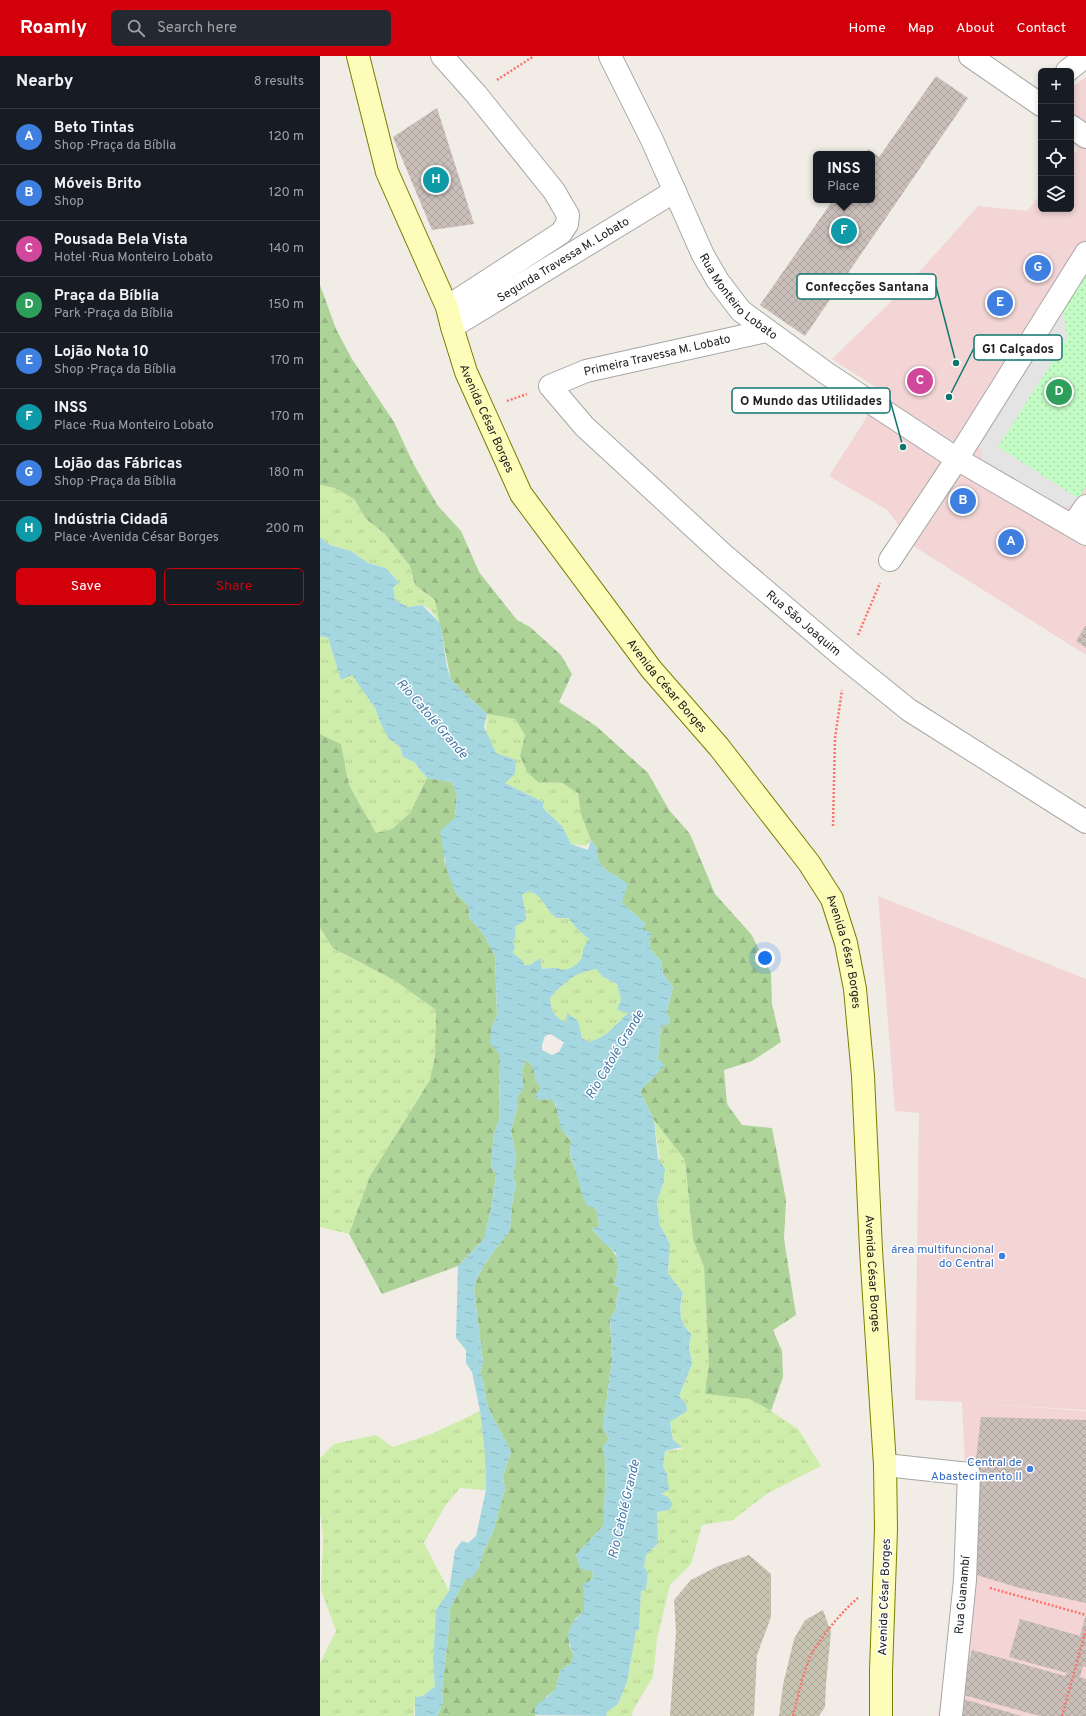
<!DOCTYPE html>
<html lang="en">
<head>
<meta charset="utf-8">
<style>
	:root { --surface:#171b24; --page:#242831; --text:#f1f3f6; --muted:#9ea1a6; --line:#363941; --accent:#d1000b }
	body { margin:0; font-family:Overpass,sans-serif; background:var(--page); color:var(--text) }
	.controls { position:absolute; right:12px; top:12px; display:grid; overflow:hidden; border-radius:6px; box-shadow:0 2px 6px #0003 }
	.controls button { width:36px; height:36px; display:grid; place-items:center; padding:0; border:0; border-bottom:1px solid var(--line); background:var(--surface); color:var(--text); font:20px sans-serif }
	.you { position:absolute; left:445px; top:902px; width:14px; height:14px; margin:-10px; border:3px solid #fff; border-radius:50%; background:#1a73e8; box-shadow:0 0 0 6px #1a73e833 }
	.badge { display:grid; place-items:center; width:26px; height:26px; border-radius:50%; background:var(--accent); color:#fff; font-size:13px; font-weight:700 }
	.pin { position:absolute; translate:-50% -50%; border:2px solid #fff; box-shadow:0 1px 4px #0006 }
	.popup { position:absolute; left:493px; top:95px; width:62px; height:52px; box-sizing:border-box; display:grid; place-content:center; border-radius:6px; background:var(--surface); filter:drop-shadow(0 1px 3px #0005); font-size:13px; white-space:nowrap; color:var(--muted) }
	.popup b { font-size:15px; color:var(--text) }
	.popup::after { content:''; position:absolute; left:50%; top:100%; margin-left:-8px; border:8px solid transparent; border-top-color:var(--surface) }
	.list { margin:0; padding:0; list-style:none }
	h2 { display:flex; justify-content:space-between; align-items:center; height:52px; margin:0; padding:0 16px; font-size:17px }
	h2 small { font-size:13px; font-weight:400; color:var(--muted) }
	.list li { display:grid; grid-template-columns:26px 1fr auto; gap:12px; align-items:center; box-sizing:border-box; height:56px; padding:0 16px; border-top:1px solid var(--line) }
	.list b { display:block; font-size:15px; white-space:nowrap }
	.list p { margin:0; font-size:13px; white-space:nowrap; color:var(--muted) }
	.list em { font-size:13px; font-style:normal; color:var(--muted) }
	.actions { display:flex; gap:8px; padding:12px 16px }
	.actions a { flex:1; padding:9px 0; border:1px solid var(--accent); border-radius:6px; text-align:center; font-size:14px; color:var(--accent) }
	.actions .main { background:var(--accent); color:#fff }
	.icon { flex:none; width:22px; height:22px; fill:none; stroke:currentColor; stroke-width:2; stroke-linecap:round; stroke-linejoin:round }
	.map { position:relative; flex:none; width:766px; height:1660px; overflow:hidden }
	header { display:flex; align-items:center; gap:24px; box-sizing:border-box; height:56px; padding:0 20px; background:var(--accent); color:#fff }
	header strong { font-size:19px }
	nav { display:flex; gap:22px; margin-inline-start:auto; font-size:14px }
	.search { width:280px; height:36px; background:var(--page); display:flex; align-items:center; gap:10px; box-sizing:border-box; padding:0 14px; border-radius:6px; color:var(--muted); font-size:15px }
	main { display:flex }
	aside { flex:1; background:var(--surface) }
	.map>svg:first-child { display:block }
	.commercial { fill:#f3d5d6 }
	.construction { fill:url(#construction-cross-hatch) }
	.grass { fill:url(#grass-tufts) }
	.forest { fill:url(#forest-firs) }
	.park { fill:url(#park-dots) }
	.parking { fill:#e4e4e4 }
	.water { fill:url(#water-ripples); fill-rule:evenodd }
	.building { fill:url(#building-cross-hatch) }
	.lines { fill:none; stroke-linecap:round; stroke-linejoin:round }
	.street-casing { stroke:#a7a7a7; stroke-width:24 }
	.secondary-casing { stroke:#787f00; stroke-width:24 }
	.path { stroke:#ff716a; stroke-width:2.5; stroke-dasharray:2 2; stroke-linecap:butt }
	.street { stroke:#fff; stroke-width:22 }
	.secondary { stroke:#fdfdb9; stroke-width:22 }
	.shop-dot { fill:#3f7fe0; stroke:#fff; stroke-width:1.5 }
	.labels { text-anchor:middle; stroke-width:3; stroke-linejoin:round; paint-order:stroke }
	.street-label { font-size:12px; fill:#202020; stroke:#fff }
	.shop-label { font-size:12px; fill:#366cbe; stroke:#fff; text-anchor:end }
	.water-label { font-size:13px; font-style:italic; fill:#4178a6; stroke:#fff }
	.leader { fill:none; stroke:#0f766e; stroke-width:1.5 }
	.callout-dot { fill:#0f766e; stroke:#fff; stroke-width:1.5 }
	.callout { fill:#fff; stroke:#0f766e; stroke-width:1.5 }
	.callout-label { font-size:13px; text-anchor:middle; font-weight:bold; fill:#202020 }
</style>
</head>
<body>
<header>
<strong>Roamly</strong>
<div class="search"><svg class="icon" aria-label="search" viewBox="0 0 24 24"><circle cx="10" cy="10" r="6"/><path d="M15 15l6 6"/></svg>Search here</div>
<nav><a>Home</a><a>Map</a><a>About</a><a>Contact</a></nav>
</header>
<main>
<aside>
<h2>Nearby<small>8 results</small></h2>
<ul class="list">
<li><span class="badge" style="background:#3f7fe0">A</span><div><b>Beto Tintas</b><p>Shop · Praça da Bíblia</p></div><em>120 m</em></li>
<li><span class="badge" style="background:#3f7fe0">B</span><div><b>Móveis Brito</b><p>Shop</p></div><em>120 m</em></li>
<li><span class="badge" style="background:#d1479c">C</span><div><b>Pousada Bela Vista</b><p>Hotel · Rua Monteiro Lobato</p></div><em>140 m</em></li>
<li><span class="badge" style="background:#2e9e5b">D</span><div><b>Praça da Bíblia</b><p>Park · Praça da Bíblia</p></div><em>150 m</em></li>
<li><span class="badge" style="background:#3f7fe0">E</span><div><b>Lojão Nota 10</b><p>Shop · Praça da Bíblia</p></div><em>170 m</em></li>
<li><span class="badge" style="background:#0f9aa8">F</span><div><b>INSS</b><p>Place · Rua Monteiro Lobato</p></div><em>170 m</em></li>
<li><span class="badge" style="background:#3f7fe0">G</span><div><b>Lojão das Fábricas</b><p>Shop · Praça da Bíblia</p></div><em>180 m</em></li>
<li><span class="badge" style="background:#0f9aa8">H</span><div><b>Indústria Cidadã</b><p>Place · Avenida César Borges</p></div><em>200 m</em></li>
</ul>
<div class="actions"><a class="main">Save</a><a>Share</a></div>
</aside>
<div class="map">
<svg width="766" height="1660" viewBox="0 0 766 1660">
	<defs>
		<pattern id="construction-cross-hatch" width="8" height="8" patternUnits="userSpaceOnUse"><rect width="8" height="8" fill="#c7c5b1"/><path d="M0 0l8 8M0 8l8-8" fill="none" stroke="#aba998"/></pattern>
		<pattern id="grass-tufts" width="24" height="20" patternUnits="userSpaceOnUse"><rect width="24" height="20" fill="#cfedaa"/><path d="M3 7l-1-3M5 7V3M7 7l1-3M15 17l-1-3M17 17v-4M19 17l1-3" fill="none" stroke="#b1cb92"/></pattern>
		<pattern id="forest-firs" width="22" height="20" patternUnits="userSpaceOnUse"><rect width="22" height="20" fill="#add399"/><path d="M5 1l3.5 6h-7zM16 11l3.5 6h-7z" fill="#95b584"/></pattern>
		<pattern id="park-dots" width="8" height="8" patternUnits="userSpaceOnUse"><rect width="8" height="8" fill="#c2fcc4"/><path d="M2 2h.1M6 6h.1" fill="none" stroke="#a6d8a8" stroke-width="1.8" stroke-linecap="round"/></pattern>
		<pattern id="water-ripples" width="26" height="14" patternUnits="userSpaceOnUse"><rect width="26" height="14" fill="#a5d7e1"/><path d="M2 4q2-2 4 0t4 0M15 11q2-2 4 0t4 0" fill="none" stroke="#8eb8c1"/></pattern>
		<pattern id="building-cross-hatch" width="8" height="8" patternUnits="userSpaceOnUse"><rect width="8" height="8" fill="#cabfb9"/><path d="M0 0l8 8M0 8l8-8" fill="none" stroke="#ada49f"/></pattern>
	</defs>
	<rect width="100%" height="100%" fill="#f1ede6"/>
	<!-- commercial -->
	<path class="commercial" d="M766 21V599L595 491 567 454 509 420 563 336 512 303 584 233 658 150 707 155 721 138V153H751V102L758 93 751 87V32Z
		M558 840 766 923V1354L652 1347 766 1355V1660H618L641 1495 646 1432 642 1346 595 1344 599 1057 575 1055Z"/>
	<!-- construction -->
	<path class="construction" d="M429 1499 451 1518V1561L437 1599 434 1660H350L356 1576 354 1544 371 1524 396 1511Z
		M503 1554 511 1576 506 1628 505 1651 499 1660H459L463 1629 474 1583 485 1564Z"/>
	<!-- grass -->
	<path class="grass" d="M0 429 15 432 34 443 46 463 64 477 90 510 95 529 115 544 120 567 110 553 102 549 88 551 75 544 73 531 79 527 66 512 48 507 31 495 10 489 0 481Z
		M0 580 8 582 21 623 32 618 55 652 61 668 68 682 80 691 83 701 94 706 107 722 90 757 72 773 56 777 29 729 21 688 0 678Z
		M167 658 195 663 205 679 200 700 218 726 242 727 258 737 261 759 271 784 266 790 251 788 242 770 223 752V746L185 727 176 697 166 677Z
		M208 835C225 839 227 859 238 862 241 862 245 862 248 862L259 875 269 883 263 893 262 902 257 908 249 914H241L238 912H231L222 913 220 902 210 909H204L193 897 195 891 193 885 196 881 195 871 207 859C203 852 205 847 202 839Z
		M0 872 14 892 74 924 116 954 115 1001 110 1024 50 1120 29 1178 0 1171Z
		M277 913 283 921 297 928 301 943 308 957C295 968 286 982 269 986L262 982 258 965 247 958 246 968C233 959 232 957 230 942 247 925 252 917 277 913Z
		M334 1064 365 1104 373 1184 384 1211 389 1308 386 1338 431 1343 451 1355 478 1373 501 1410 448 1437 413 1464 382 1469 371 1508 350 1529 337 1583 333 1621 313 1654 312 1660H286V1656L298 1648 307 1626 316 1576 319 1573 321 1535 326 1534 328 1516 324 1511 326 1499 338 1488 336 1456 349 1454 341 1438 347 1418 343 1410 345 1395 363 1393 353 1384 350 1366 366 1347 359 1340 372 1308 369 1291 371 1278C359 1266 359 1254 363 1237L348 1217 350 1188 340 1169 337 1146 343 1128Z
		M160 1355 165 1397 166 1434 140 1432 125 1450 104 1487 129 1535 116 1554 113 1606 115 1630 103 1640 95 1641 94 1660H0V1607L16 1575 1 1534 3 1481 0 1457V1402L14 1388 56 1379 73 1391 114 1377Z"/>
	<!-- forest -->
	<path class="forest" d="M0 229 16 273 32 303 74 366 94 409 118 450 141 475 159 516 197 564 210 571 241 599 252 618 239 646 276 670 328 717 349 754 370 778 395 838 431 878 451 917 452 948 461 986 432 1005 404 1014 407 1048 422 1069 452 1072 466 1144 464 1183 476 1259 453 1274 462 1295 463 1321 451 1355 430 1343 385 1338 389 1308 384 1211 373 1184 365 1104 334 1064 320 1035 344 1009 338 1003 341 970 350 967 347 955 353 931 343 918 341 905 331 894 329 885 322 873 326 868 302 847 298 821 286 814 279 806 276 791 271 784 261 759 258 737 242 727 218 726 208 717 200 700 205 679 195 663 167 658 131 624 115 544 95 529 90 510 64 477 46 463 34 443 15 432 0 429Z
		M0 678 21 688 29 729 56 777 72 773 90 757 107 722 131 726 137 738 135 762 124 804 136 837 148 849 150 863 162 876 175 900 177 958 171 974 180 999 179 1064 174 1078 171 1110 176 1119 172 1148 164 1183 138 1210 62 1238 29 1178 50 1120 110 1024 115 1001 116 954 74 924 13 892 0 872Z
		M206 1004C214 1010 215 1014 215 1024L221 1032 225 1044 231 1042C243 1058 235 1069 251 1084 251 1088 250 1093 250 1097 253 1111 267 1146 277 1155 277 1161 279 1165 279 1171L272 1173C274 1177 276 1177 279 1180 297 1200 303 1200 294 1229L300 1232 297 1239 296 1253 290 1263 292 1303 283 1371 289 1383 283 1391C289 1416 283 1443 284 1469L256 1499 272 1514 273 1521 264 1534V1555L255 1563 249 1589 254 1600 251 1607 240 1615 236 1633 226 1641 215 1659V1660H117C122 1651 124 1645 122 1635L128 1582 130 1552 146 1522 158 1513 164 1494 173 1476 185 1433 183 1420 191 1396C184 1381 174 1366 168 1350 164 1339 165 1327 160 1317L163 1306 154 1233 156 1224 164 1209 190 1174 192 1148 196 1128 193 1121 196 1101 191 1075 198 1048V1040L203 1032 202 1014Z"/>
	<!-- park -->
	<path class="park" d="M766 217V431L759 443 677 391 747 282 743 253Z"/>
	<!-- parking -->
	<path class="parking" d="M743 253 747 282 678 391 759 443 741 455 663 406 660 389Z"/>
	<!-- water -->
	<path class="water" d="M0 481 10 489 31 495 48 507 66 512 79 527 73 531 75 544 88 551 102 549 120 567 127 611 131 624 167 658 164 671 176 697 196 704 195 718 185 727 223 746V752L242 770 251 788 268 794 271 784 276 791 279 806 286 814 298 821 308 828 302 847 326 868 322 873 332 877 329 885 331 894 341 905 343 918 353 931 347 955 350 968 341 970 338 1003 345 1009 320 1035 334 1064 338 1102 345 1113 343 1128 337 1146 340 1169 350 1188 348 1217 363 1237C359 1254 358 1265 371 1278L369 1291 372 1308 359 1340 366 1347 367 1355 350 1366 353 1384 362 1391 345 1395 343 1410 347 1418 349 1434 341 1438 348 1441 353 1448 349 1454 337 1456 338 1488 326 1499 324 1511 328 1516 326 1534 321 1535 319 1573 316 1576 307 1626 298 1648 287 1656 286 1660 215 1659V1651L236 1633 240 1615 251 1607 254 1600C245 1578 246 1571 264 1555V1534L262 1528 268 1526 273 1521 272 1514 266 1515 260 1512 256 1499 284 1469C283 1443 289 1416 283 1391L289 1383 283 1371 292 1303 290 1263 296 1253 297 1239 300 1232 294 1229 298 1215 296 1197 283 1186 272 1173 279 1170C279 1164 277 1162 277 1155L273 1151 267 1150 263 1141 250 1096 251 1084 241 1073 236 1049 231 1043 217 1044 215 1039 221 1032 215 1024C215 1014 214 1010 206 1004L202 1014 203 1033 198 1040V1048L191 1075 196 1101 193 1121 196 1128 192 1148 190 1174 164 1209 156 1224 154 1233 163 1306 160 1317C165 1327 164 1339 168 1350 174 1366 184 1381 191 1396L183 1420 185 1433 173 1476 164 1494 158 1513 150 1524 146 1522 130 1552 128 1582 122 1635 123 1642 122 1650 117 1660H95V1641L103 1640 115 1630 113 1606 116 1554 129 1535 135 1494 142 1485 148 1487 156 1480 166 1434 165 1397 160 1355 152 1316 146 1307V1294L136 1282 138 1210 164 1183 172 1148 176 1119 171 1110 174 1078 179 1064 180 999 170 987 171 974 177 958 175 900 162 876 150 863 148 849 136 837 127 815 120 775 135 762 137 738 131 726 107 722 94 706 83 701 80 691 68 682 61 668 55 652 32 619 21 624 8 582 0 580ZM208 835C225 839 227 859 238 862 241 862 245 862 248 862L259 875 269 883 263 893 262 902 257 908 249 913 242 914 238 912H231L222 913 220 902 210 909H204L203 905 193 897 195 891 193 885 196 881 195 871 206 864C207 861 203 843 202 839ZM277 913 283 921 297 928 301 943 297 954 308 957C296 968 286 982 269 986L262 982 258 965 247 957 246 967C234 960 231 956 230 942 246 925 253 917 277 913ZM230 978 244 986 239 996 232 999 222 994V989L225 980Z"/>
	<!-- building -->
	<path class="building" d="M616 20 648 42 485 280 440 249 513 144H552V98H545L548 93 559 101Z
		M117 52 154 168 112 174 73 81Z
		M766 569V592L756 585Z
		M661 1361 766 1364V1547L703 1533 650 1517 649 1462Z
		M766 1558V1611L763 1610 760 1621 766 1623V1660H720L640 1638 652 1594 745 1620 747 1617 689 1601 700 1563 760 1580Z
		M643 1643 701 1660H638Z"/>
	<g class="lines">
		<!-- street casing -->
		<g class="street-casing">
			<g id="street">
				<path d="M122 0 156 38 234 135 248 159 247 168 241 177 127 251"/>
				<path id="s1" d="M290 0 332 84 383 199 398 225 421 255 506 317 637 403 570 504"/>
				<path d="M650 0 721 49"/>
				<path d="M747 15 766 0"/>
				<path d="M751 70 766 81"/>
				<path d="M766 197 637 403 766 478"/>
				<path id="s2" d="M132 271 355 135"/>
				<path id="s3" d="M446 275 266 315 230 330 264 370 406 501 527 604 589 654 766 766"/>
				<path d="M753 469 766 450"/>
				<path d="M565 1409 649 1418 645 1524 631 1660"/>
			</g>
		</g>
		<!-- secondary casing -->
		<g class="secondary-casing">
			<g id="secondary">
				<path id="s4" d="M38 0 67 116 127 251 132 271 146 316 201 438 331 613 399 691 489 807 512 843 526 887 535 933 543 1020 551 1194 565 1409 566 1473 561 1615V1660"/>
			</g>
		</g>
		<!-- path -->
		<path class="path" d="M177 24 214 0
			M187 345 207 338
			M538 579 560 527
			M513 770 515 682 522 634
			M670 1532 766 1559
			M473 1660C478 1641 483 1615 492 1597 503 1579 522 1555 538 1542
			M742 1660 766 1574"/>
		<!-- street -->
		<use href="#street" class="street"/>
		<!-- secondary -->
		<use href="#secondary" class="secondary"/>
	</g>
	<!-- markers -->
	<g class="shop-dot">
		<circle cx="682" cy="1200" r="4"/>
		<circle cx="710" cy="1413" r="4"/>
	</g>
	<g class="labels">
		<!-- street labels -->
		<g class="street-label">
			<text dy="4" stroke="none"><textPath href="#s2" startOffset="130">Segunda Travessa M. Lobato</textPath></text>
			<text dy="4" stroke="none"><textPath href="#s1" startOffset="275">Rua Monteiro Lobato</textPath></text>
			<text transform="translate(337 299) rotate(-13)" y="4">Primeira Travessa M. Lobato</text>
			<text dy="4" stroke="none"><textPath href="#s4" startOffset="386">Avenida César Borges</textPath></text>
			<text dy="4" stroke="none"><textPath href="#s3" startOffset="571">Rua São Joaquim</textPath></text>
			<text dy="4" stroke="none"><textPath href="#s4" startOffset="710">Avenida César Borges</textPath></text>
			<text dy="4" stroke="none"><textPath href="#s4" startOffset="1034">Avenida César Borges</textPath></text>
			<text dy="4" stroke="none"><textPath href="#s4" startOffset="1358">Avenida César Borges</textPath></text>
			<text transform="translate(642 1539) rotate(-85)" y="4">Rua Guanambí</text>
			<text transform="translate(564 1541) rotate(-88)" y="4">Avenida César Borges</text>
		</g>
		<!-- shop labels -->
		<g class="shop-label">
			<text x="674" y="1197">área multifuncional<tspan x="674" dy="14">do Central</tspan></text>
			<text x="702" y="1410">Central de<tspan x="702" dy="14">Abastecimento II</tspan></text>
		</g>
		<!-- water labels -->
		<g class="water-label">
			<text transform="translate(113 662) rotate(49)" y="5">Rio Catolé Grande</text>
			<text transform="translate(294 998) rotate(-59)" y="5">Rio Catolé Grande</text>
			<text transform="translate(303 1453) rotate(-77)" y="5">Rio Catolé Grande</text>
		</g>
	</g>
	<!-- callouts -->
	<path class="leader" d="M636 307L616 230M629 341L654 292M583 391L570 344"/>
	<g class="callout-dot">
		<circle cx="636" cy="307" r="4"/>
		<circle cx="629" cy="341" r="4"/>
		<circle cx="583" cy="391" r="4"/>
	</g>
	<g class="callout">
		<rect x="477" y="218" width="139" height="25" rx="4"/>
		<rect x="654" y="279" width="88" height="25" rx="4"/>
		<rect x="412" y="332" width="158" height="25" rx="4"/>
	</g>
	<g class="callout-label">
		<text x="547" y="235">Confecções Santana</text>
		<text x="698" y="297">G1 Calçados</text>
		<text x="491" y="349">O Mundo das Utilidades</text>
	</g>
</svg>
<div class="controls">
<button>+</button>
<button>−</button>
<button><svg class="icon" aria-label="locate" viewBox="0 0 24 24"><circle cx="12" cy="12" r="6"/><path d="M12 2v4M12 18v4M2 12h4M18 12h4"/></svg></button>
<button><svg class="icon" aria-label="layers" viewBox="0 0 24 24"><path d="M12 4l9 5-9 5-9-5zM3 14l9 5 9-5"/></svg></button>
</div>
<div class="you"></div>
<div class="pin badge" style="left:691px;top:486px;background:#3f7fe0">A</div>
<div class="pin badge" style="left:643px;top:445px;background:#3f7fe0">B</div>
<div class="pin badge" style="left:600px;top:325px;background:#d1479c">C</div>
<div class="pin badge" style="left:739px;top:336px;background:#2e9e5b">D</div>
<div class="pin badge" style="left:680px;top:247px;background:#3f7fe0">E</div>
<div class="pin badge" style="left:524px;top:175px;background:#0f9aa8">F</div>
<div class="popup"><b>INSS</b>Place</div>
<div class="pin badge" style="left:718px;top:212px;background:#3f7fe0">G</div>
<div class="pin badge" style="left:116px;top:124px;background:#0f9aa8">H</div>
</div>
</main>
</body>
</html>
